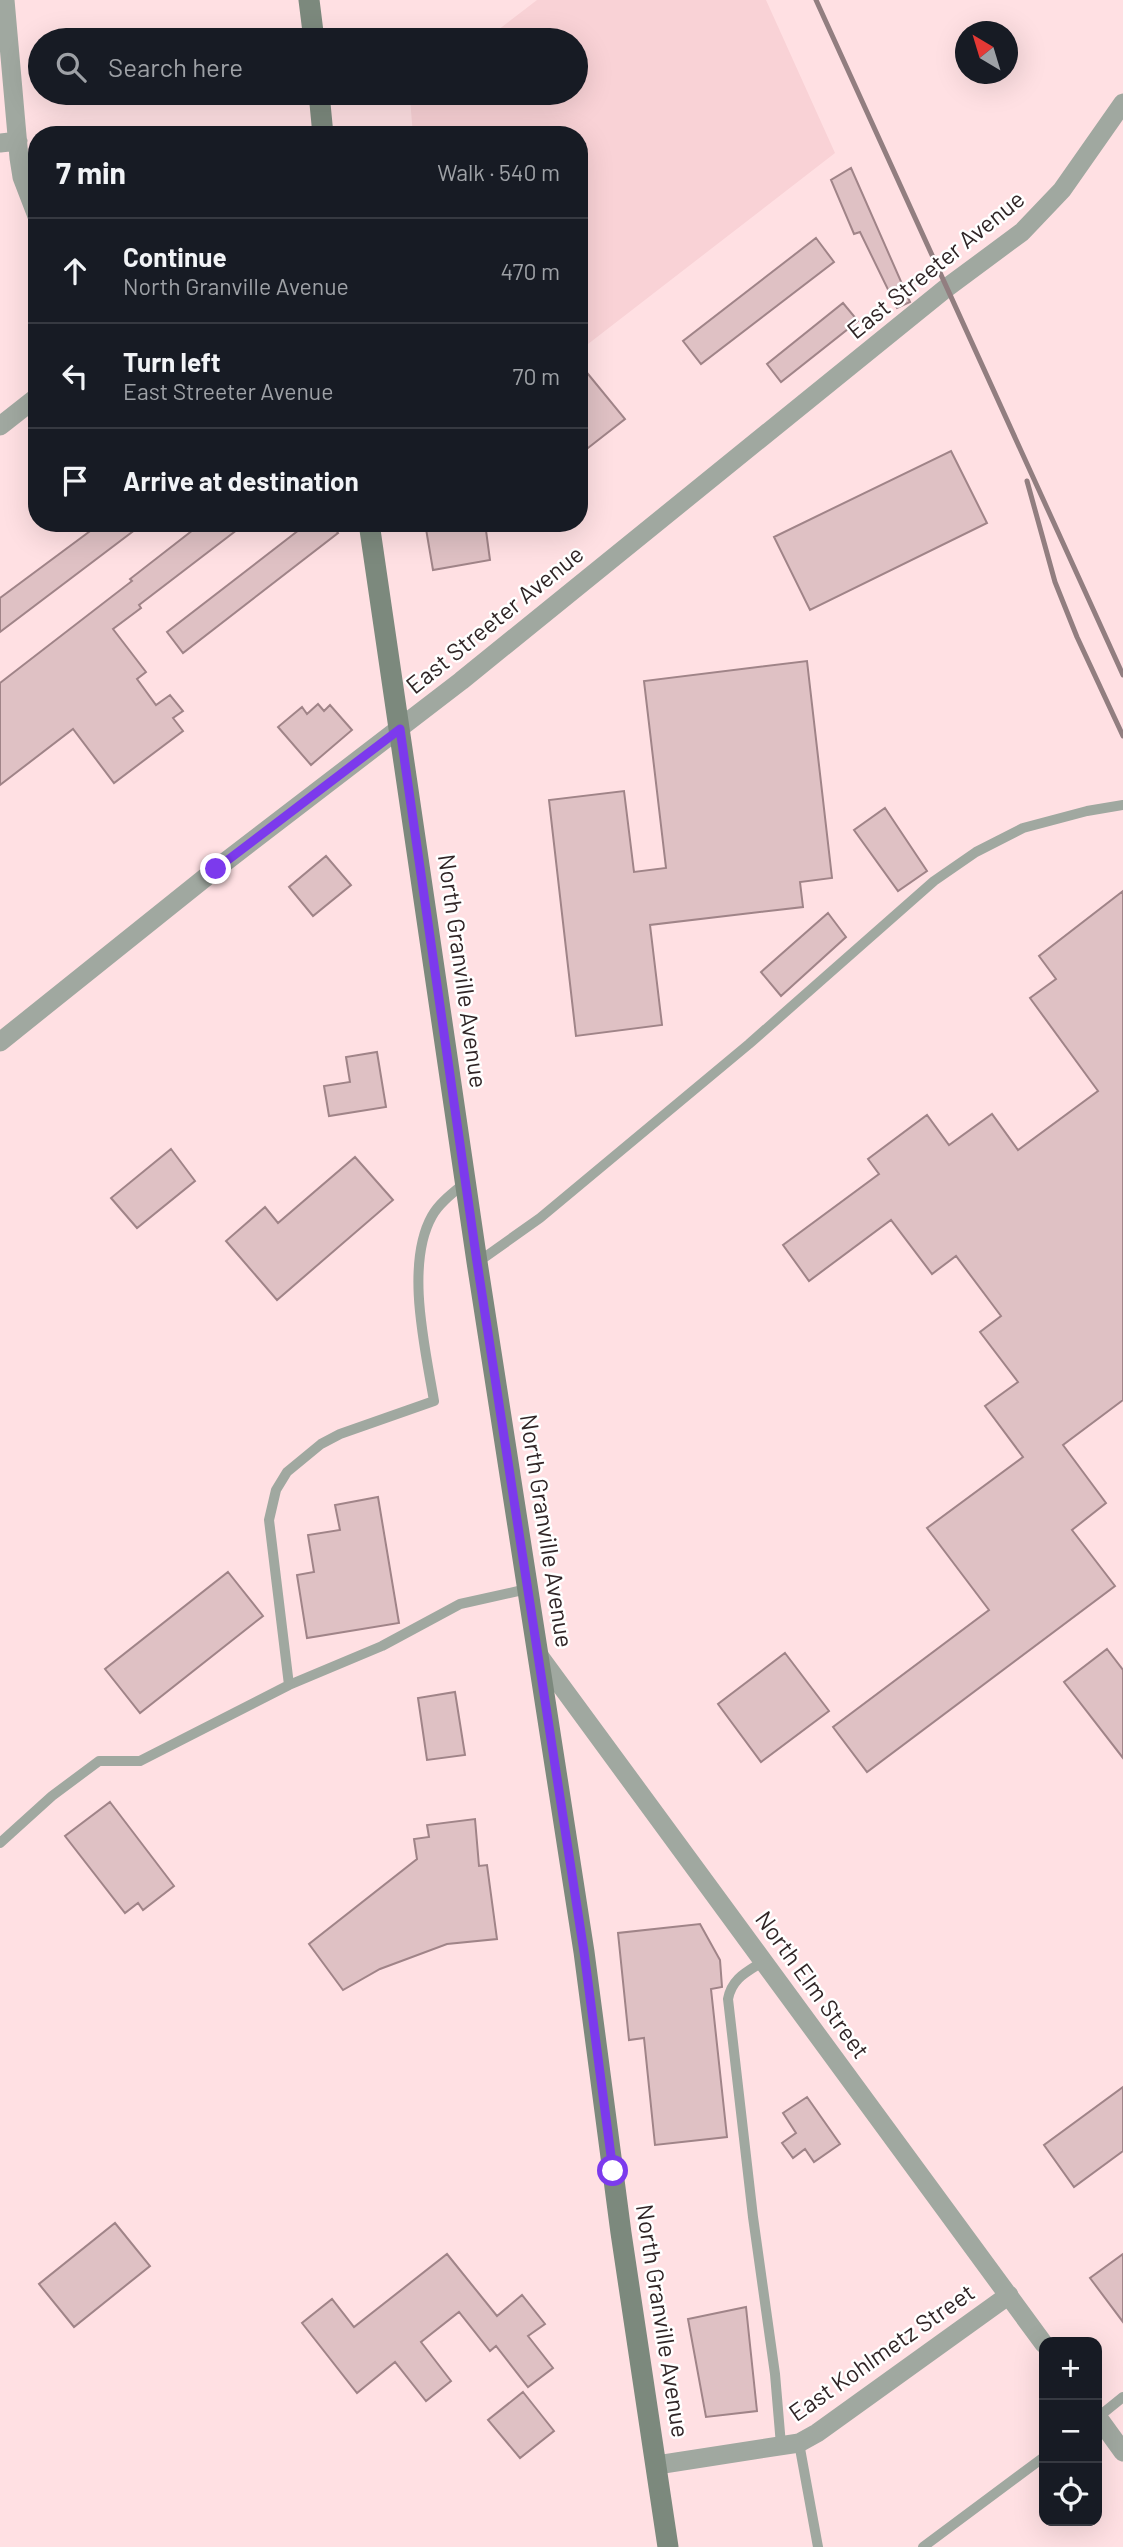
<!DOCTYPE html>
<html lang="en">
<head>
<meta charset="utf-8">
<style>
	:root { --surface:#171b24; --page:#20242c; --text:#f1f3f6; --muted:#9ea1a6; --line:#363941 }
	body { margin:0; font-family:Barlow,sans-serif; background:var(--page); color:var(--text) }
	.controls { position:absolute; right:21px; bottom:21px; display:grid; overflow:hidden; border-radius:14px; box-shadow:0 7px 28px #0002 }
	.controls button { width:63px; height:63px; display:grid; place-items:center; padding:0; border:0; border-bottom:2px solid var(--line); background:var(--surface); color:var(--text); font:35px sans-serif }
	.compass { position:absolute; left:955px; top:21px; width:63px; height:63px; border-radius:50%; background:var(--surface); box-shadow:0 7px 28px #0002; rotate:322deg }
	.stop { position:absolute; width:21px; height:21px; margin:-16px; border:5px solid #7c3aed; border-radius:50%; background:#fff }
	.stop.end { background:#7c3aed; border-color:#fff; box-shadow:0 2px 7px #0008 }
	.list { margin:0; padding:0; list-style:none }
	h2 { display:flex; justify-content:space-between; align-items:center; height:91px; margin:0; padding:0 28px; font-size:30px }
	h2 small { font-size:23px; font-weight:400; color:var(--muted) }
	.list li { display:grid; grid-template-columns:46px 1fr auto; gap:21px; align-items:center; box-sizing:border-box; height:105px; padding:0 28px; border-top:2px solid var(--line) }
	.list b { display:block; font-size:26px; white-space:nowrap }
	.list p { margin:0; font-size:23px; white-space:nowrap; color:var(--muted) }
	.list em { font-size:23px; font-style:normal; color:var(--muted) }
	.icon { flex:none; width:38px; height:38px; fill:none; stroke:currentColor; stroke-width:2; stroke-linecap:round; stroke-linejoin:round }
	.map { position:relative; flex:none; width:1123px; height:2547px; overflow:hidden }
	.search { position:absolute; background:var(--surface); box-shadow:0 7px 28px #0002; left:28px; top:28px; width:560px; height:77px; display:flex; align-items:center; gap:18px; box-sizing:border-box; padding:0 24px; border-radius:38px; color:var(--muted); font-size:26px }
	.panel { position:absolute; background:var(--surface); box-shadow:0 7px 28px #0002; left:28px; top:126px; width:560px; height:406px; border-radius:28px }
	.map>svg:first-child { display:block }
	.built { fill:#f9d2d6 }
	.building { fill:#dfc1c4; stroke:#a08488; stroke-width:2 }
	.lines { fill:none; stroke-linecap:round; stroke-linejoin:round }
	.lane { stroke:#a0a8a0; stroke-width:10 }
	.street { stroke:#a0a8a0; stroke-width:19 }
	.secondary { stroke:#7c897d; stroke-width:21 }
	.rail { stroke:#927e80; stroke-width:5 }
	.route { stroke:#7c3aed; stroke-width:9 }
	.labels { text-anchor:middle; stroke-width:5; stroke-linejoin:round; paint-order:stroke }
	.street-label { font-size:24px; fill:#302526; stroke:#fff }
</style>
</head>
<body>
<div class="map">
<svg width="1123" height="2547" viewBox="0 0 1123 2547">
	<rect width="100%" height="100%" fill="#ffe0e3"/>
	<!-- built -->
	<path class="built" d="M537 0H766L835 153 579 351V135H413L410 99 418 93H576V40H485Z"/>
	<!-- building -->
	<path class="building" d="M851 168 910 302 897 308 860 232 854 234 831 180Z
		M816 238 834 262 701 364 683 341Z
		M843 303 858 321 781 382 767 364Z
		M579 363 625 419 579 455Z
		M951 451 987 523 810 610 774 537Z
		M101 523H144L0 632V598Z
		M202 523H246L139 605 141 608 113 629 146 672 137 679 156 705 170 695 183 711 173 718 183 731 114 783 73 729 0 785V683L132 581 130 579Z
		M308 523H330L338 533 183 653 167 632Z
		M425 523H485L490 560 433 570Z
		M807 661 832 878 800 882 803 907 650 925 662 1025 576 1036 549 800 624 791 634 872 666 868 644 681Z
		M318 704 324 711 330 705 352 730 311 765 278 727 302 707 307 714Z
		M885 808 927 871 898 891 854 830Z
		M326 856 351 885 313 916 289 887Z
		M1123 891V1400L1063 1445 1106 1503 1072 1530 1115 1586 867 1772 833 1727 989 1610 927 1528 1023 1457 985 1406 1018 1382 980 1332 1001 1316 956 1256 932 1274 891 1220 809 1281 783 1245 879 1174 868 1159 927 1115 949 1145 992 1114 1018 1150 1098 1091 1030 998 1056 979 1039 956Z
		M828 913 846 937 781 996 761 972Z
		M377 1052 386 1107 329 1116 324 1086 350 1082 346 1057Z
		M171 1149 195 1181 137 1228 111 1198Z
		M355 1157 393 1200 277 1300 226 1241 265 1207 278 1223Z
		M378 1497 399 1623 307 1638 297 1575 314 1572 308 1535 340 1530 335 1505Z
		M228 1572 263 1616 140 1713 105 1669Z
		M1107 1649 1123 1670V1758L1064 1682Z
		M785 1653 829 1711 761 1762 718 1704Z
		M455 1692 465 1755 427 1760 418 1698Z
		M110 1802 174 1886 143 1910 138 1903 125 1913 65 1836Z
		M475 1819 479 1866 487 1865 497 1939 447 1944 380 1969 343 1990 309 1944 417 1859 414 1839 429 1837 427 1825Z
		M700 1924 720 1960 722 1987 711 1989 727 2137 655 2145 644 2038 629 2040 618 1933Z
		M1123 2087V2151L1074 2187 1044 2145Z
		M807 2097 840 2144 814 2162 805 2149 793 2158 782 2143 796 2133 783 2113Z
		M115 2223 150 2266 74 2327 39 2284Z
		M447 2254 497 2316 522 2295 545 2324 528 2336 553 2368 528 2387 496 2346 490 2351 459 2312 421 2342 451 2381 426 2401 395 2362 357 2393 302 2323 332 2299 354 2327Z
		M1123 2254V2322L1090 2278Z
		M746 2307 757 2411 706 2417 688 2319Z
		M523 2392 554 2431 520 2458 488 2420Z"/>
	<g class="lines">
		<!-- lane -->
		<path class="lane" d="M478 1262 540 1218 749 1044 934 881 976 852 1023 828 1087 811 1123 805
			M289 1685 269 1520 276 1490 287 1472 321 1444 340 1434 434 1401C425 1348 405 1264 432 1216 439 1203 454 1192 466 1182
			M0 1843 52 1796 99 1761H140L289 1685 382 1646 460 1604 527 1589
			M764 1961C747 1972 732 1978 728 1999L753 2217 775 2374 781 2445
			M1097 2418 1123 2397
			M799 2443 818 2547
			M923 2547 1044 2457"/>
		<!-- street -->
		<path class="street" d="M5 0 19 158 22 177 37 216
			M0 143 18 141
			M0 426 37 397
			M0 1042 216 869 461 681 945 289 1022 232 1062 190 1123 103
			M540 1657 1044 2344
			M1097 2416 1123 2452
			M657 2465 799 2443 817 2433 1009 2295"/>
		<!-- secondary -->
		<path class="secondary" d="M309 0 314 40
			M319 93 323 135
			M369 523 477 1262 584 1952 621 2233 668 2547"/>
		<!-- rail -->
		<path class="rail" d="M816 0C917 226 1021 450 1123 675
			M1027 481 1055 582 1077 637 1123 736"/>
	</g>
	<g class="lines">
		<!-- route -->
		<path class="route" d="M216 869 400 729 477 1262 584 1952 613 2171"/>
	</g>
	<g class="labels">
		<!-- street labels -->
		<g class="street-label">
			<text transform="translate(936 265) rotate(-39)" y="8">East Streeter Avenue</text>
			<text transform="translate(495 620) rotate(-39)" y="8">East Streeter Avenue</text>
			<text transform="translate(462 971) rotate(82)" y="8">North Granville Avenue</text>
			<text transform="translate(546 1531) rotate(81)" y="8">North Granville Avenue</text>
			<text transform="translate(812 1985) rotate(54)" y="8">North Elm Street</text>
			<text transform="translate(662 2321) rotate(81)" y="8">North Granville Avenue</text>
			<text transform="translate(882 2353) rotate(-35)" y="8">East Kohlmetz Street</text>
		</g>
	</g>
</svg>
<div class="controls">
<button>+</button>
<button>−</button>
<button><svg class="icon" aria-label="locate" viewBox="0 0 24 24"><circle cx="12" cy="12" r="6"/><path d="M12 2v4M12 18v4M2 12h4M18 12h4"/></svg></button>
</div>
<svg class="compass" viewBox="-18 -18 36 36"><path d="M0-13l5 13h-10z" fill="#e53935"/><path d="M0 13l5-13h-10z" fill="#9ea1a6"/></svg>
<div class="stop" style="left:613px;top:2171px"></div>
<div class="stop end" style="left:216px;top:869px"></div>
<div class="search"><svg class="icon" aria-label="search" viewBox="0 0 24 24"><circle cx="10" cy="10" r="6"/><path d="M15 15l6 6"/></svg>Search here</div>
<section class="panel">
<h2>7 min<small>Walk · 540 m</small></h2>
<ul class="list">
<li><svg class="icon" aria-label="ahead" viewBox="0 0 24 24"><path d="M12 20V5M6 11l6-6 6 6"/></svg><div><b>Continue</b><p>North Granville Avenue</p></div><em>470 m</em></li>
<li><svg class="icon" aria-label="left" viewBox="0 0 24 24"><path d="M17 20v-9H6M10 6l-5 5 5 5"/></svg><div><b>Turn left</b><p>East Streeter Avenue</p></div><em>70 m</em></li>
<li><svg class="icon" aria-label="arrive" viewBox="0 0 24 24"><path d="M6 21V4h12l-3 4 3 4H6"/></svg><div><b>Arrive at destination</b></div></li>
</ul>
</section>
</div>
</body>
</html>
